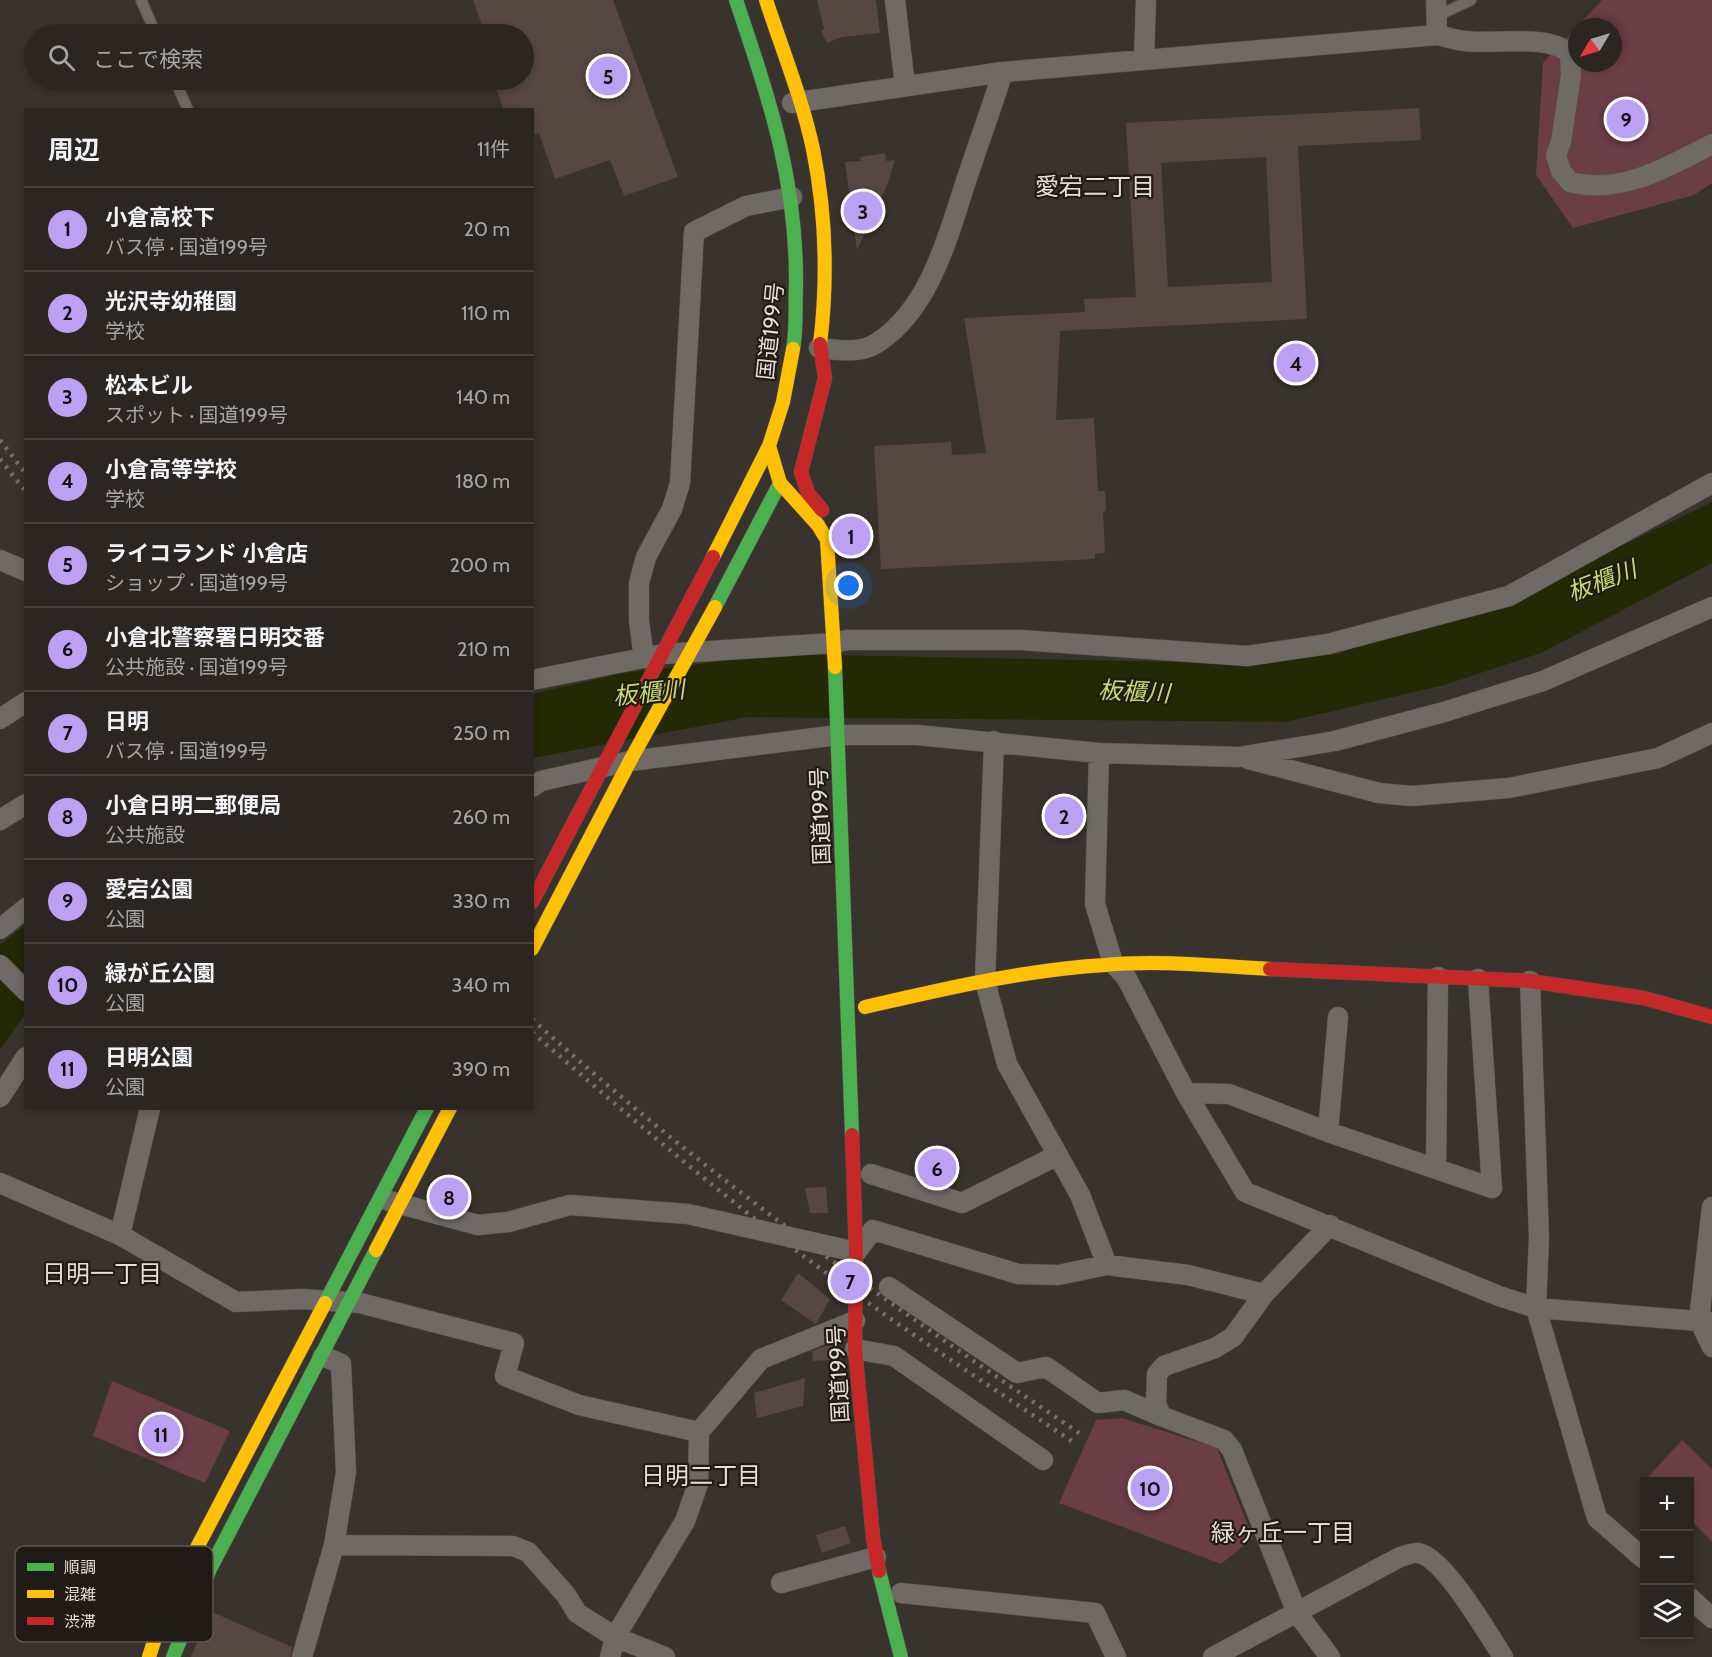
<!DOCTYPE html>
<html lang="ja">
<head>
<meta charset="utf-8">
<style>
	:root { --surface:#2b2622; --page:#332e2a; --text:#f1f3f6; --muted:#a6a5a5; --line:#474340; --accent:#bca0f2 }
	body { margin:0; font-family:Cabin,"Noto Sans JP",sans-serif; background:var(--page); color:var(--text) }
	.controls { position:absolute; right:18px; bottom:18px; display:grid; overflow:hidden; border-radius:0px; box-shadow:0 3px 9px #0003 }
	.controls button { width:54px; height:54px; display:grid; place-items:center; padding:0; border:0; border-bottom:2px solid var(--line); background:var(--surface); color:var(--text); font:30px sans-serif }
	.compass { position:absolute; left:1568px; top:18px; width:54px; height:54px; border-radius:50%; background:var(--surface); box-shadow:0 3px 9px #0003; rotate:232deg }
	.you { position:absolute; left:849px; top:586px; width:21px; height:21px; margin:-15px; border:4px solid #fff; border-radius:50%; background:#1a73e8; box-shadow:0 0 0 9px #1a73e833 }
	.badge { display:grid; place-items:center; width:39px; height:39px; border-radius:50%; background:var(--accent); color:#111; font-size:20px; font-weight:700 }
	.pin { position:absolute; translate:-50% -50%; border:3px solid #fff; box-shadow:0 2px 6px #0006 }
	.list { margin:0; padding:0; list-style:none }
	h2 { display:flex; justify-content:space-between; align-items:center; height:78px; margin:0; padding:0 24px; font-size:26px }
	h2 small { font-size:20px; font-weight:400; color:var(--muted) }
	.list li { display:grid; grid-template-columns:39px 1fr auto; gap:18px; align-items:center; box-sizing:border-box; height:84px; padding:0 24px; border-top:2px solid var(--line) }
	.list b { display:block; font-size:22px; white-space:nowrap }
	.list p { margin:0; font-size:20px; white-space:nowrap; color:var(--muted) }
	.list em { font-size:20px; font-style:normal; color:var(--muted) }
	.icon { flex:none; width:33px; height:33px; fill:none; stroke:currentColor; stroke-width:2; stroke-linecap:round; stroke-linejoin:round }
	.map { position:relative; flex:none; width:1712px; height:1657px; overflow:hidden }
	.search { position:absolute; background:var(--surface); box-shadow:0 3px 9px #0003; left:24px; top:24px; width:510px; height:66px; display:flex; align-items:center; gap:15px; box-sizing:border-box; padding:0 21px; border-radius:33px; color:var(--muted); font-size:22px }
	.panel { position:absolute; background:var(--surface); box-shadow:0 3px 9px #0003; left:24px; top:108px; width:510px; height:1002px; border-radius:0px }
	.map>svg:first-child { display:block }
	.green { fill:#6a3d47; fill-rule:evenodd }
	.water { fill:#232805 }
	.building { fill:#564742; fill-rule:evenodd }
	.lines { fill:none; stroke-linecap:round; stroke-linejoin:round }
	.lane-casing { stroke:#57524c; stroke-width:12 }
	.street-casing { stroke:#57524c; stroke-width:21 }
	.fast-casing { stroke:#57524c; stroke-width:15 }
	.slow-casing { stroke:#57524c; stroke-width:15 }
	.jam-casing { stroke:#57524c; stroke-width:15 }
	.lane { stroke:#6f6a65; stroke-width:10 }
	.street { stroke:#6f6a65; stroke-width:20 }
	.fast { stroke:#4caf50; stroke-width:14 }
	.slow { stroke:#ffc107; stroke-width:14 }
	.jam { stroke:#c62828; stroke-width:14 }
	.rail { stroke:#746e6a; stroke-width:4.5; stroke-dasharray:3 6; stroke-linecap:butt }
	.labels { text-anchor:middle; stroke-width:4.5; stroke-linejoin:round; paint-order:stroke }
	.street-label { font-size:22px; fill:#e5ddd6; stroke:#211b17 }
	.neighbourhood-label { font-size:24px; fill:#e5ddd6; stroke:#211b17 }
	.water-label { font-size:24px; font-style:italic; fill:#c6db76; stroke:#211b17 }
	.key { fill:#211b17; stroke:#5c5550; stroke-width:1.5 }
	.key-label { font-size:16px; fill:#e5ddd6 }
</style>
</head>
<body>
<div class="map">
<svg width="1712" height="1657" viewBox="0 0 1712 1657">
	<rect width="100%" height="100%" fill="#39332d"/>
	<!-- green -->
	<path class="green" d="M1602 0H1712V183L1694 195 1573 228 1536 175 1543 63ZM1577 27H1613V63H1577Z
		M112 1381 230 1431 205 1483 93 1436Z
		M1122 1418 1217 1448 1253 1538 1221 1564 1059 1503 1096 1420Z
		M1682 1440 1712 1469V1542L1690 1519V1482L1652 1481 1648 1477Z"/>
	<!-- water -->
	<path class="water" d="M1712 502V563L1541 653 1444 685 1286 722 748 717 533 758 532 694 623 673 783 654 1182 662 1268 661 1338 654 1630 542Z
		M25 925V1015L0 1049V945Z"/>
	<!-- building -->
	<path class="building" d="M473 0H613L678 177 624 196 610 160 555 179 539 133 532 136V110H504L493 80H524V34H485Z
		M817 0H876L880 33 842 37 827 43 821 31 824 29Z
		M1419 108 1421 140 1298 146 1307 319 1060 331 1056 420 1094 418 1098 491H1105L1106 511H1103L1105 553 1095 554V559L881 569 874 446 951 442 952 455 986 453 964 318 1085 312 1084 299 1136 297 1126 123ZM1266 157 1272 282 1168 287 1161 163Z
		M885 153 886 161 895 160 888 183 857 250 845 162 861 161 860 157Z
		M826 1187 828 1213H810L805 1188Z
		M798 1273 830 1299 816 1324 781 1300Z
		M836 1342 830 1360 813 1361 812 1351Z
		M805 1378 803 1406 757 1418 754 1393Z
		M845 1526 851 1543 822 1553 816 1535Z
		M210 1611 292 1647 290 1657H191Z"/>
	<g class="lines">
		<!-- lane casing -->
		<g class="lane-casing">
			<path id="lane" d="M141 0 156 34
				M1435 17 1471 0
				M175 80 188 110"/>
		</g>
		<!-- street casing -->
		<g class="street-casing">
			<path id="street" d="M895 0 905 86
				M1436 0 1437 35
				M1144 58 1146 0
				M792 103 1003 72 1437 35C1446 37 1455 40 1465 41 1493 45 1549 33 1570 54L1571 75 1561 142 1556 155 1561 171 1570 182C1621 195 1668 167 1712 144
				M819 348C839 350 860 354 877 343 930 309 948 236 966 181 978 145 991 109 1003 72
				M0 560 26 571
				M644 658 639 621V583L646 557 672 509 680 483 694 232 746 206 792 197
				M532 680 663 654 834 643 847 640H1021L1247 656 1328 644 1509 596 1712 483
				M0 719 26 702
				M994 741 985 981 1007 1064 1080 1195 1107 1265
				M1099 753 1095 904 1113 963 1126 977 1186 1093 1245 1192 1499 1296 1536 1308 1712 1322
				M1248 759 1379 793 1412 796 1509 788 1658 758 1712 733
				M532 787 541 781 630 761 838 735H917L1099 753 1239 757 1335 741 1444 712 1543 681 1712 607
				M0 820 26 804
				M0 929 26 908
				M0 965 26 991
				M1530 981 1539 1238 1536 1308 1597 1518 1644 1559
				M1338 1017 1328 1132 1492 1188 1478 979
				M1186 1093 1229 1094 1328 1132
				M0 1097 26 1057
				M1436 1169 1438 977
				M871 1174 962 1203 1058 1155
				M0 1183 120 1235 236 1302 302 1299 360 1303 514 1343 505 1376 579 1405 699 1432
				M389 1201 478 1225 508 1222 570 1205 688 1214 856 1252 873 1230 1018 1274 1058 1275 1107 1265 1188 1275 1264 1294
				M1712 1207 1699 1320 1712 1347
				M1330 1225 1264 1294 1233 1337 1215 1348 1164 1366 1157 1374 1156 1403 1161 1416 1224 1440 1232 1450 1297 1613 1330 1657
				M120 1235 150 1108
				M889 1287 1017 1373 1046 1367 1098 1403 1124 1400 1161 1416
				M855 1349 894 1356 1043 1460
				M334 1545 513 1546 528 1552 566 1595 577 1613 615 1637 665 1657
				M781 1583 876 1557
				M901 1593 1095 1613 1116 1657
				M1690 1598 1712 1618
				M302 1657 334 1545 346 1472 341 1364 323 1356
				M610 1657 615 1637 685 1521 698 1484 699 1432 761 1359 855 1321
				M1213 1657 1400 1557C1405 1556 1413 1552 1418 1553 1443 1556 1489 1635 1503 1657"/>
		</g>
		<!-- fast casing -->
		<g class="fast-casing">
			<path id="fast" d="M736 0C769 99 797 179 796 285 795 307 797 328 793 349
				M715 607 780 483
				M835 667 852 1135
				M325 1303 427 1108
				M879 1571 901 1657
				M173 1657 210 1569 376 1250"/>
		</g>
		<!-- slow casing -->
		<g class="slow-casing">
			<path id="slow" d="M766 0C782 49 802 98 813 149 826 214 828 279 820 344
				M793 349 783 402 769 446 780 483 818 525 827 540 835 667
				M713 557 769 446
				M532 949 630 761 715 607
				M865 1007C944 989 1023 970 1105 965 1159 960 1215 966 1270 969
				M376 1250 450 1108
				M149 1657 159 1626 190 1561 325 1303"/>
		</g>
		<!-- jam casing -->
		<g class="jam-casing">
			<path id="jam" d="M820 344 825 378 801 472 808 493 822 510
				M532 902 713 557
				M1270 969 1530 981 1644 998 1712 1017
				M852 1135 856 1252 855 1349 873 1537 879 1571"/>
		</g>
		<!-- lane -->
		<use href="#lane" class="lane"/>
		<!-- street -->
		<use href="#street" class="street"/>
		<!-- fast -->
		<use href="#fast" class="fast"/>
		<!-- slow -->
		<use href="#slow" class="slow"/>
		<!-- jam -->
		<use href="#jam" class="jam"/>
		<!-- rail -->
		<path class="rail" d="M0 440 26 474
			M0 459 26 492
			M532 1019C704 1175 890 1305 1082 1435
			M532 1032C635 1122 739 1211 850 1290 924 1343 1000 1393 1076 1444"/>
	</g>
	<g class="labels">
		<!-- street labels -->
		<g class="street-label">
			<text transform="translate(770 331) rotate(-84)" y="8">国道199号</text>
			<text transform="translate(820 816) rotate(-92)" y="8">国道199号</text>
			<text transform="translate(838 1374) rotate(-93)" y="8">国道199号</text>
		</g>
		<!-- neighbourhood labels -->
		<g class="neighbourhood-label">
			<text x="1095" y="195">愛宕二丁目</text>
			<text x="102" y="1282">日明一丁目</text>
			<text x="701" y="1484">日明二丁目</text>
			<text x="1283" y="1541">緑ヶ丘一丁目</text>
		</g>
		<!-- water labels -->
		<g class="water-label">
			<text transform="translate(1602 581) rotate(-21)" y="8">板櫃川</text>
			<text transform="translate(1134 692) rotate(3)" y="8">板櫃川</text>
			<text transform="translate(649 693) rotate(-6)" y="8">板櫃川</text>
		</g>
	</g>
	<!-- legend -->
	<rect x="15" y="1546" width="198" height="96" rx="9" class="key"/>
	<rect x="27" y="1563" width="27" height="8" fill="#4caf50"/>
	<rect x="27" y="1590" width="27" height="8" fill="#ffc107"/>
	<rect x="27" y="1617" width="27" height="8" fill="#c62828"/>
	<g class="key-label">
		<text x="64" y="1573">順調</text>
		<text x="64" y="1600">混雑</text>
		<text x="64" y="1627">渋滞</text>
	</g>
</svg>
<div class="controls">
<button>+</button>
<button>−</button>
<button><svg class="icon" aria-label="layers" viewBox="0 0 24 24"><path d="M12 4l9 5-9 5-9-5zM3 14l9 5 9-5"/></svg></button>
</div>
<svg class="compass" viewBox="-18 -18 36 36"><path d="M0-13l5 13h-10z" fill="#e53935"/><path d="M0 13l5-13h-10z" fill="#a6a5a5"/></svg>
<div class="you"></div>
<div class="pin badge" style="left:851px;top:536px">1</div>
<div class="pin badge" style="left:1064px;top:816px">2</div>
<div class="pin badge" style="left:863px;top:211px">3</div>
<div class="pin badge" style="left:1296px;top:363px">4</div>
<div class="pin badge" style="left:608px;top:76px">5</div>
<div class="pin badge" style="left:937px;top:1168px">6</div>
<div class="pin badge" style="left:850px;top:1281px">7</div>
<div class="pin badge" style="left:449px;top:1197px">8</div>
<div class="pin badge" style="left:1626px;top:119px">9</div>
<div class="pin badge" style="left:1150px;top:1488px">10</div>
<div class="pin badge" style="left:161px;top:1434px">11</div>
<div class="search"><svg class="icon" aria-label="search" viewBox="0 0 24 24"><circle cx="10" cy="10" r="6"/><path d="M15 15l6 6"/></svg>ここで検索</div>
<section class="panel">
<h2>周辺<small>11件</small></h2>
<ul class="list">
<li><span class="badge">1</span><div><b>小倉高校下</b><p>バス停 · 国道199号</p></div><em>20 m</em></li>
<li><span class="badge">2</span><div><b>光沢寺幼稚園</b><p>学校</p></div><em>110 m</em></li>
<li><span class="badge">3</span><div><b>松本ビル</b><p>スポット · 国道199号</p></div><em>140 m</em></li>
<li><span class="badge">4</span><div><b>小倉高等学校</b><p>学校</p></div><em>180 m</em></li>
<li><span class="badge">5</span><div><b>ライコランド 小倉店</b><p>ショップ · 国道199号</p></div><em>200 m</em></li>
<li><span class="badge">6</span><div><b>小倉北警察署日明交番</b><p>公共施設 · 国道199号</p></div><em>210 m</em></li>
<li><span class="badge">7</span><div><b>日明</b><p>バス停 · 国道199号</p></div><em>250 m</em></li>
<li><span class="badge">8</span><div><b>小倉日明二郵便局</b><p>公共施設</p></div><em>260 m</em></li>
<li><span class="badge">9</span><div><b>愛宕公園</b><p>公園</p></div><em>330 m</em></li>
<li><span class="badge">10</span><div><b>緑が丘公園</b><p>公園</p></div><em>340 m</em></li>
<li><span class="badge">11</span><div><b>日明公園</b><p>公園</p></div><em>390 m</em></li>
</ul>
</section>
</div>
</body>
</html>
